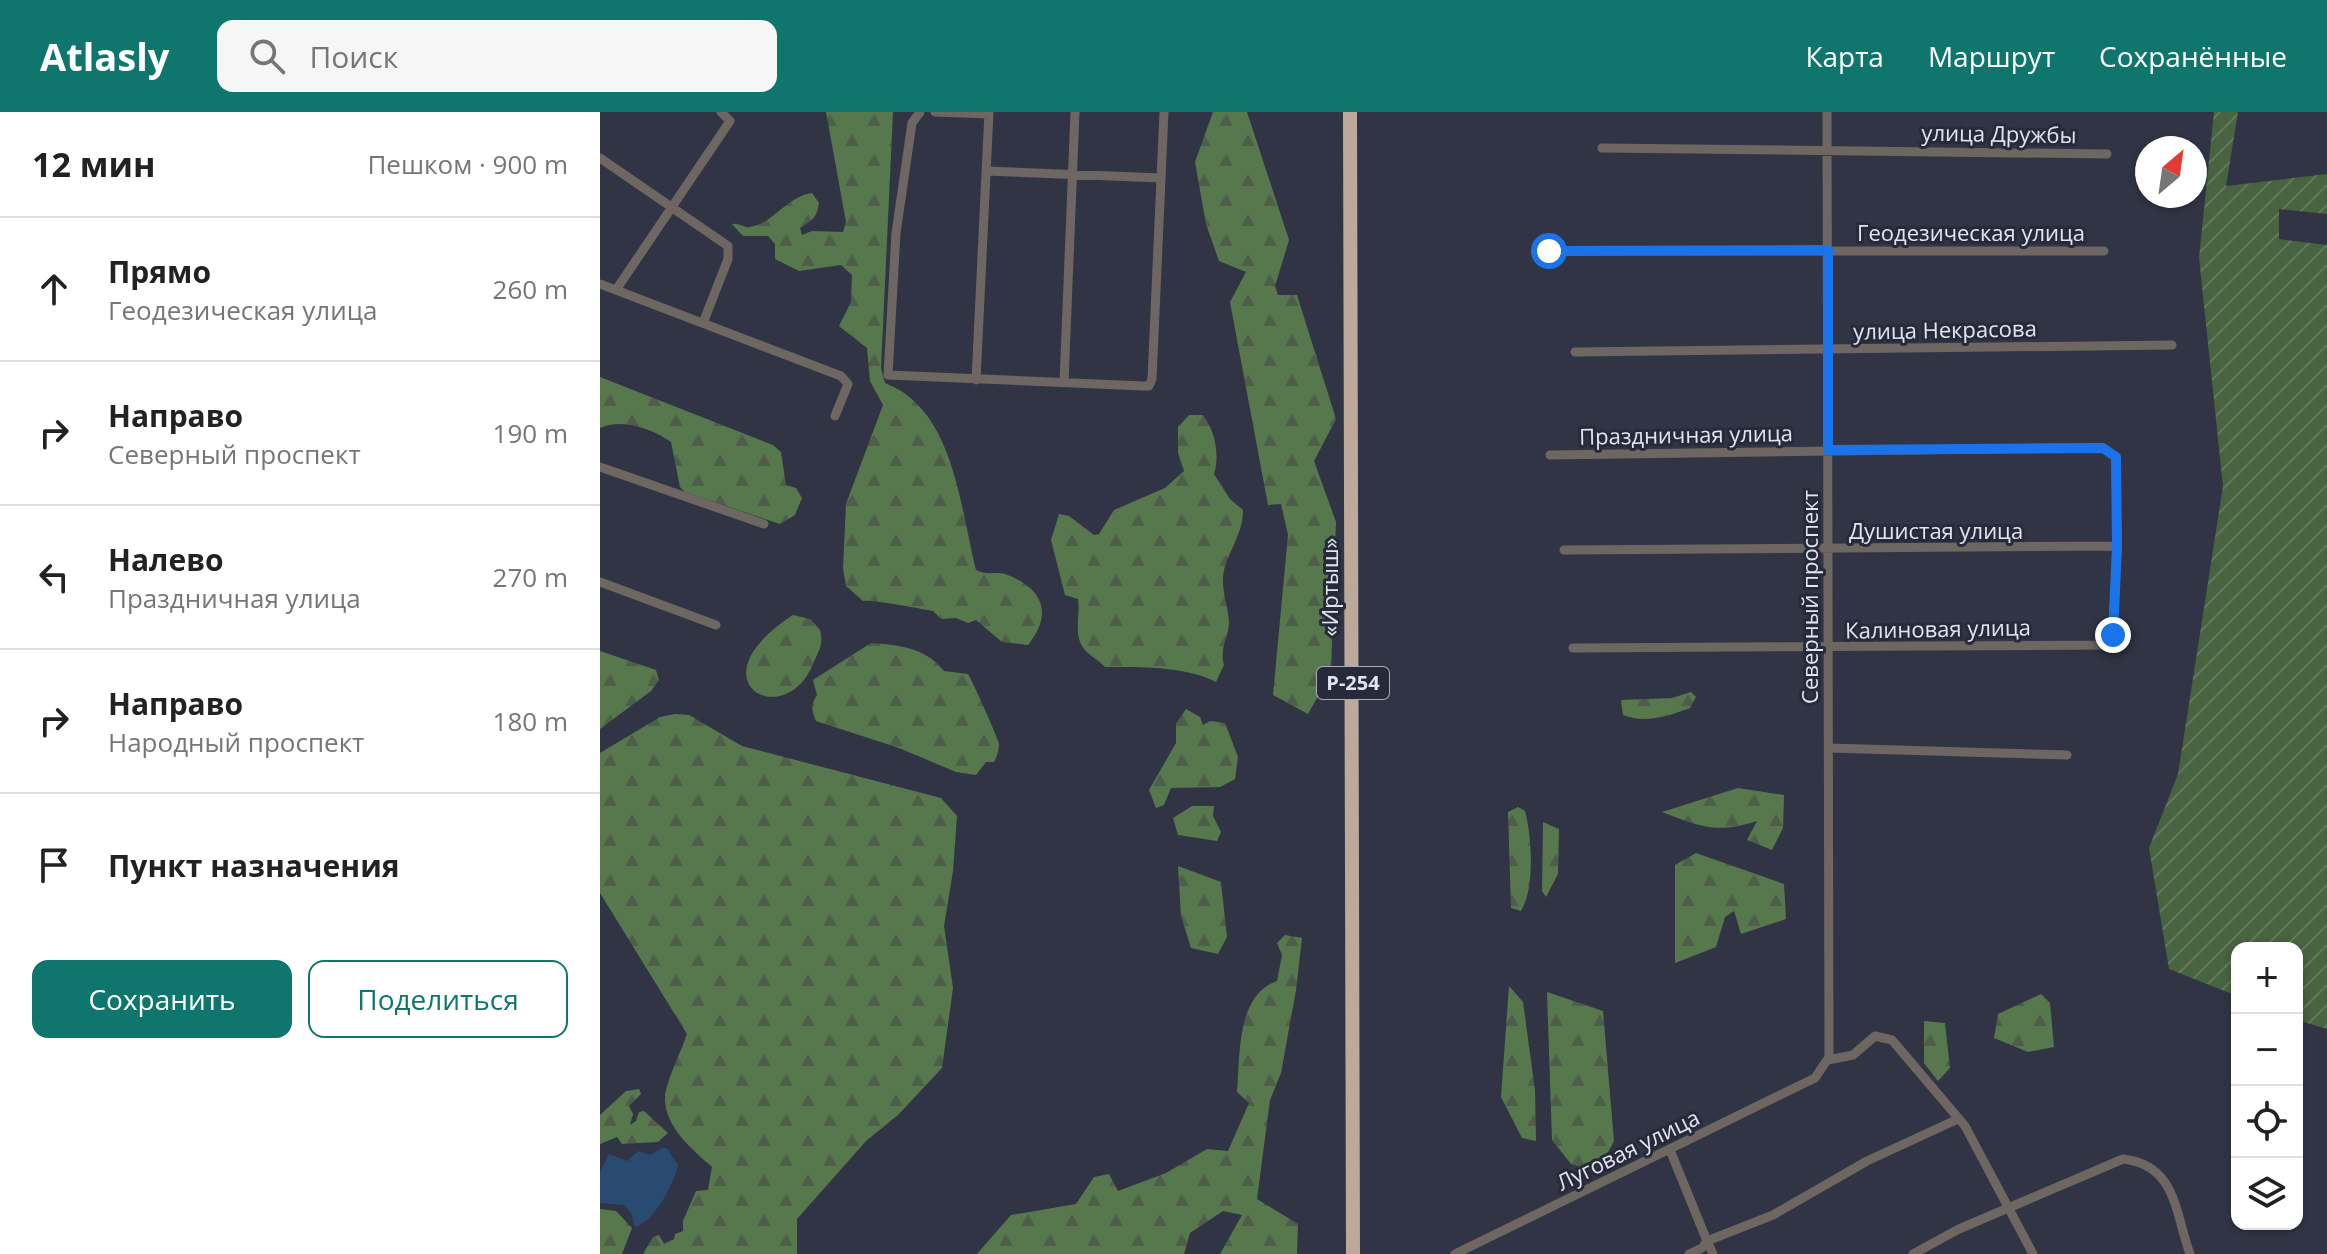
<!DOCTYPE html>
<html lang="ru">
<head>
<meta charset="utf-8">
<style>
	:root { --surface:#fff; --page:#f6f6f6; --text:#222; --muted:#767676; --line:#e0e0e0; --accent:#0f766e }
	body { margin:0; font-family:"Open Sans",sans-serif; background:var(--page); color:var(--text) }
	.controls { position:absolute; right:24px; bottom:24px; display:grid; overflow:hidden; border-radius:16px; box-shadow:0 2px 6px #0004 }
	.controls button { width:72px; height:72px; display:grid; place-items:center; padding:0; border:0; border-bottom:2px solid var(--line); background:var(--surface); color:var(--text); font:40px sans-serif }
	.compass { position:absolute; left:1535px; top:24px; width:72px; height:72px; border-radius:50%; background:var(--surface); box-shadow:0 2px 6px #0004; rotate:29deg }
	.stop { position:absolute; width:24px; height:24px; margin:-18px; border:6px solid #1a73e8; border-radius:50%; background:#fff }
	.stop.end { background:#1a73e8; border-color:#fff; box-shadow:0 2px 8px #0008 }
	.list { margin:0; padding:0; list-style:none }
	h2 { display:flex; justify-content:space-between; align-items:center; height:104px; margin:0; padding:0 32px; font-size:34px }
	h2 small { font-size:26px; font-weight:400; color:var(--muted) }
	.list li { display:grid; grid-template-columns:52px 1fr auto; gap:24px; align-items:center; box-sizing:border-box; height:144px; padding:0 32px; border-top:2px solid var(--line) }
	.list b { display:block; font-size:30px; white-space:nowrap }
	.list p { margin:0; font-size:26px; white-space:nowrap; color:var(--muted) }
	.list em { font-size:26px; font-style:normal; color:var(--muted) }
	.actions { display:flex; gap:16px; padding:24px 32px }
	.actions a { flex:1; padding:18px 0; border:2px solid var(--accent); border-radius:16px; text-align:center; font-size:28px; color:var(--accent) }
	.actions .main { background:var(--accent); color:#fff }
	.icon { flex:none; width:44px; height:44px; fill:none; stroke:currentColor; stroke-width:2; stroke-linecap:round; stroke-linejoin:round }
	.map { position:relative; flex:none; width:1727px; height:1142px; overflow:hidden }
	header { display:flex; align-items:center; gap:48px; box-sizing:border-box; height:112px; padding:0 40px; background:var(--accent); color:#fff }
	header strong { font-size:38px }
	nav { display:flex; gap:44px; margin-inline-start:auto; font-size:28px }
	.search { width:560px; height:72px; background:var(--page); display:flex; align-items:center; gap:20px; box-sizing:border-box; padding:0 28px; border-radius:16px; color:var(--muted); font-size:30px }
	main { display:flex }
	aside { flex:1; background:var(--surface) }
	.map>svg:first-child { display:block }
	.forest { fill:url(#forest-firs) }
	.garden { fill:url(#garden-furrows) }
	.water { fill:#294b71 }
	.lines { fill:none; stroke-linecap:round; stroke-linejoin:round }
	.minor { stroke:#6e6761; stroke-width:9 }
	.highway { stroke:#bca99b; stroke-width:14 }
	.route { stroke:#1a73e8; stroke-width:10 }
	.labels { text-anchor:middle; stroke-width:6; stroke-linejoin:round; paint-order:stroke }
	.shield { fill:#262a3a; stroke:#aaadb9; stroke-width:2 }
	.shield-label { font-size:20px; font-weight:bold; fill:#e2e5f0 }
	.street-label { font-size:22px; fill:#e2e5f0; stroke:#262a3a }
</style>
</head>
<body>
<header>
<strong>Atlasly</strong>
<div class="search"><svg class="icon" aria-label="search" viewBox="0 0 24 24"><circle cx="10" cy="10" r="6"/><path d="M15 15l6 6"/></svg>Поиск</div>
<nav><a>Карта</a><a>Маршрут</a><a>Сохранённые</a></nav>
</header>
<main>
<aside>
<h2>12 мин<small>Пешком · 900 m</small></h2>
<ul class="list">
<li><svg class="icon" aria-label="ahead" viewBox="0 0 24 24"><path d="M12 20V5M6 11l6-6 6 6"/></svg><div><b>Прямо</b><p>Геодезическая улица</p></div><em>260 m</em></li>
<li><svg class="icon" aria-label="right" viewBox="0 0 24 24"><path d="M7 20v-9h11M14 6l5 5-5 5"/></svg><div><b>Направо</b><p>Северный проспект</p></div><em>190 m</em></li>
<li><svg class="icon" aria-label="left" viewBox="0 0 24 24"><path d="M17 20v-9H6M10 6l-5 5 5 5"/></svg><div><b>Налево</b><p>Праздничная улица</p></div><em>270 m</em></li>
<li><svg class="icon" aria-label="right" viewBox="0 0 24 24"><path d="M7 20v-9h11M14 6l5 5-5 5"/></svg><div><b>Направо</b><p>Народный проспект</p></div><em>180 m</em></li>
<li><svg class="icon" aria-label="arrive" viewBox="0 0 24 24"><path d="M6 21V4h12l-3 4 3 4H6"/></svg><div><b>Пункт назначения</b></div></li>
</ul>
<div class="actions"><a class="main">Сохранить</a><a>Поделиться</a></div>
</aside>
<div class="map">
<svg width="1727" height="1142" viewBox="0 0 1727 1142">
	<defs>
		<pattern id="forest-firs" width="22" height="20" patternUnits="userSpaceOnUse" patternTransform="scale(2)"><rect width="22" height="20" fill="#57784d"/><path d="M5 1l3.5 6h-7zM16 11l3.5 6h-7z" fill="#4e5e4a"/></pattern>
		<pattern id="garden-furrows" width="10" height="10" patternUnits="userSpaceOnUse" patternTransform="scale(2)"><rect width="10" height="10" fill="#486340"/><path d="M-1 1l2-2M0 10L10 0M9 11l2-2" fill="none" stroke="#62795c"/></pattern>
	</defs>
	<rect width="100%" height="100%" fill="#303445"/>
	<!-- forest -->
	<path class="forest" d="M226 0H293L281 256 285 271C354 297 360 395 376 458 386 464 395 459 405 462 444 476 453 502 428 533L402 530 376 508 368 511 356 506 341 507 333 499C323 497 269 487 263 489L246 474 243 456 246 392 283 293 270 269 267 236 239 214 251 190 252 163 241 153 199 159 175 147V132L168 124H143L132 112C139 111 144 116 150 115 174 111 186 85 212 81L219 91C216 108 212 108 200 116L202 123 212 119 243 120 246 110Z
		M613 0H647L689 128 675 174 678 183H697L736 307 714 349 736 410 731 561 708 602 673 583 688 423 681 392 668 393 630 190 646 160 619 149 606 112 595 50Z
		M0 265 173 333 181 340 186 373 196 376 202 386 195 403 180 412 85 380 80 375 71 330C52 317 23 306 0 316Z
		M589 303H603C615 319 620 343 614 362L630 387 643 398C643 421 630 436 624 458 620 476 628 492 629 510 629 525 619 536 624 553L616 570C585 554 540 555 505 555 499 548 490 544 485 538 472 523 481 503 478 487L465 483 451 428 459 402 469 404 494 423 499 422 514 398 565 376 584 359 578 341V315Z
		M193 503 210 507 220 518C224 534 218 539 213 552 185 621 90 570 193 503Z
		M271 531C300 533 326 536 344 559L368 562C373 570 398 626 399 632 399 639 397 644 394 650H386L376 663 356 660 299 636 216 609C211 598 211 592 217 583L213 568Z
		M0 539 56 558 59 568 51 579 0 617Z
		M1091 580 1096 585 1090 596C1068 604 1045 612 1023 603L1021 588 1072 586Z
		M586 597 600 605 603 613 610 609 625 611 638 645 635 667 620 675 571 676 564 693 556 696 549 678 576 631V612Z
		M75 602 89 603 142 634 341 686 357 704 353 759 344 814 353 876 342 956 298 1003 266 1029 197 1107V1142H43L53 1125 59 1123 64 1132 74 1127 75 1122 83 1119V1109L96 1079 108 1078 112 1055C93 1038 66 1016 65 988 64 973 82 938 87 922L0 781V641L60 605Z
		M1138 676 1184 683 1183 716 1172 738 1147 728 1157 709C1116 722 1102 715 1062 700Z
		M592 694H614L613 704 621 720 617 729 578 723 573 706Z
		M918 695 925 699C932 725 935 776 921 799L911 796 908 700Z
		M943 710 959 717 958 762 946 785 942 779Z
		M1096 741 1184 772 1186 807 1141 822 1134 799 1125 805 1116 835 1075 851V753Z
		M578 754 621 770 627 825 618 842 591 836 581 804Z
		M685 823 702 826 696 878 681 961 670 988 657 1087 698 1112 697 1142H620L642 1103 623 1099 590 1121 584 1142H377L411 1103 476 1092 494 1065 509 1062 518 1079 566 1061 607 1037 628 1039 649 991 637 980C640 945 636 883 677 869L682 843 677 831Z
		M909 874 923 890 935 978 936 1029 922 1026 901 985Z
		M947 880 1003 899 1014 1029 1001 1053 991 1059 971 1052 952 1028Z
		M1441 882 1450 891 1454 935 1428 940 1394 926 1398 902Z
		M1324 909 1345 911 1350 956 1338 969 1324 951Z
		M39 977 41 982 29 994 33 1002 30 1013 36 1009 39 1000 44 999 68 1021 58 1030 22 1032 17 1025 0 1032V1003L26 979Z
		M0 1097 16 1099 32 1116 22 1142H0Z"/>
	<!-- garden -->
	<path class="garden" d="M1614 0H1638L1626 74 1727 62V102L1679 97V127L1727 133V917L1697 908V836H1637V884L1569 857 1549 736 1578 662 1623 374 1599 146Z"/>
	<!-- water -->
	<path class="water" d="M62 1036H67L78 1053C74 1072 54 1110 35 1115L31 1101 24 1093 0 1091V1060L9 1042 27 1049 38 1039 50 1043Z"/>
	<g class="lines">
		<!-- minor -->
		<path class="minor" d="M320 0 312 11 296 121 288 263 543 274H549L552 267 564 0
			M335 0 389 2
			M1002 36 1507 42
			M0 46 128 134V147L103 211
			M386 59 561 66
			M949 139H1504
			M0 172 241 264 248 272 235 304
			M16 178 130 9 121 0
			M975 240 1572 233
			M376 268 389 0
			M464 270 475 0
			M950 343 1451 336H1503L1516 345 1517 434 1513 523 1507 533 973 536
			M0 355 164 412
			M964 438 1517 434
			M0 470 116 513
			M1229 636 1467 643
			M1228 948 1253 943 1275 924 1292 928 1365 1014 1433 1142
			M1070 1038 1107 1129 1102 1136 1089 1142
			M855 1142 1215 966 1229 945 1227 0
			M1113 1142 1107 1129 1173 1103 1267 1049 1358 1007
			M1313 1142 1359 1117 1523 1047C1577 1053 1575 1102 1590 1142"/>
		<!-- highway -->
		<path class="highway" d="M750 0 753 1142"/>
	</g>
	<g class="lines">
		<!-- route -->
		<path class="route" d="M949 139 1228 138V338L1503 336 1516 345 1517 434 1513 523"/>
	</g>
	<g class="labels">
		<!-- shield labels -->
		<rect class="shield" x="717" y="555" width="72" height="32" rx="6"/>
		<g class="shield-label">
			<text x="753" y="578">Р-254</text>
		</g>
		<!-- street labels -->
		<g class="street-label">
			<text transform="translate(1399 22) rotate(1)" y="8">улица Дружбы</text>
			<text x="1371" y="129">Геодезическая улица</text>
			<text transform="translate(1345 218) rotate(-1)" y="8">улица Некрасова</text>
			<text transform="translate(1086 323) rotate(-1)" y="8">Праздничная улица</text>
			<text x="1336" y="427">Душистая улица</text>
			<text transform="translate(730 475) rotate(-90)" y="8">«Иртыш»</text>
			<text transform="translate(1210 485) rotate(-90)" y="8">Северный проспект</text>
			<text transform="translate(1338 517) rotate(-1)" y="8">Калиновая улица</text>
			<text transform="translate(1028 1038) rotate(-26)" y="8">Луговая улица</text>
		</g>
	</g>
</svg>
<div class="controls">
<button>+</button>
<button>−</button>
<button><svg class="icon" aria-label="locate" viewBox="0 0 24 24"><circle cx="12" cy="12" r="6"/><path d="M12 2v4M12 18v4M2 12h4M18 12h4"/></svg></button>
<button><svg class="icon" aria-label="layers" viewBox="0 0 24 24"><path d="M12 4l9 5-9 5-9-5zM3 14l9 5 9-5"/></svg></button>
</div>
<svg class="compass" viewBox="-18 -18 36 36"><path d="M0-13l5 13h-10z" fill="#e53935"/><path d="M0 13l5-13h-10z" fill="#767676"/></svg>
<div class="stop" style="left:949px;top:139px"></div>
<div class="stop end" style="left:1513px;top:523px"></div>
</div>
</main>
</body>
</html>
